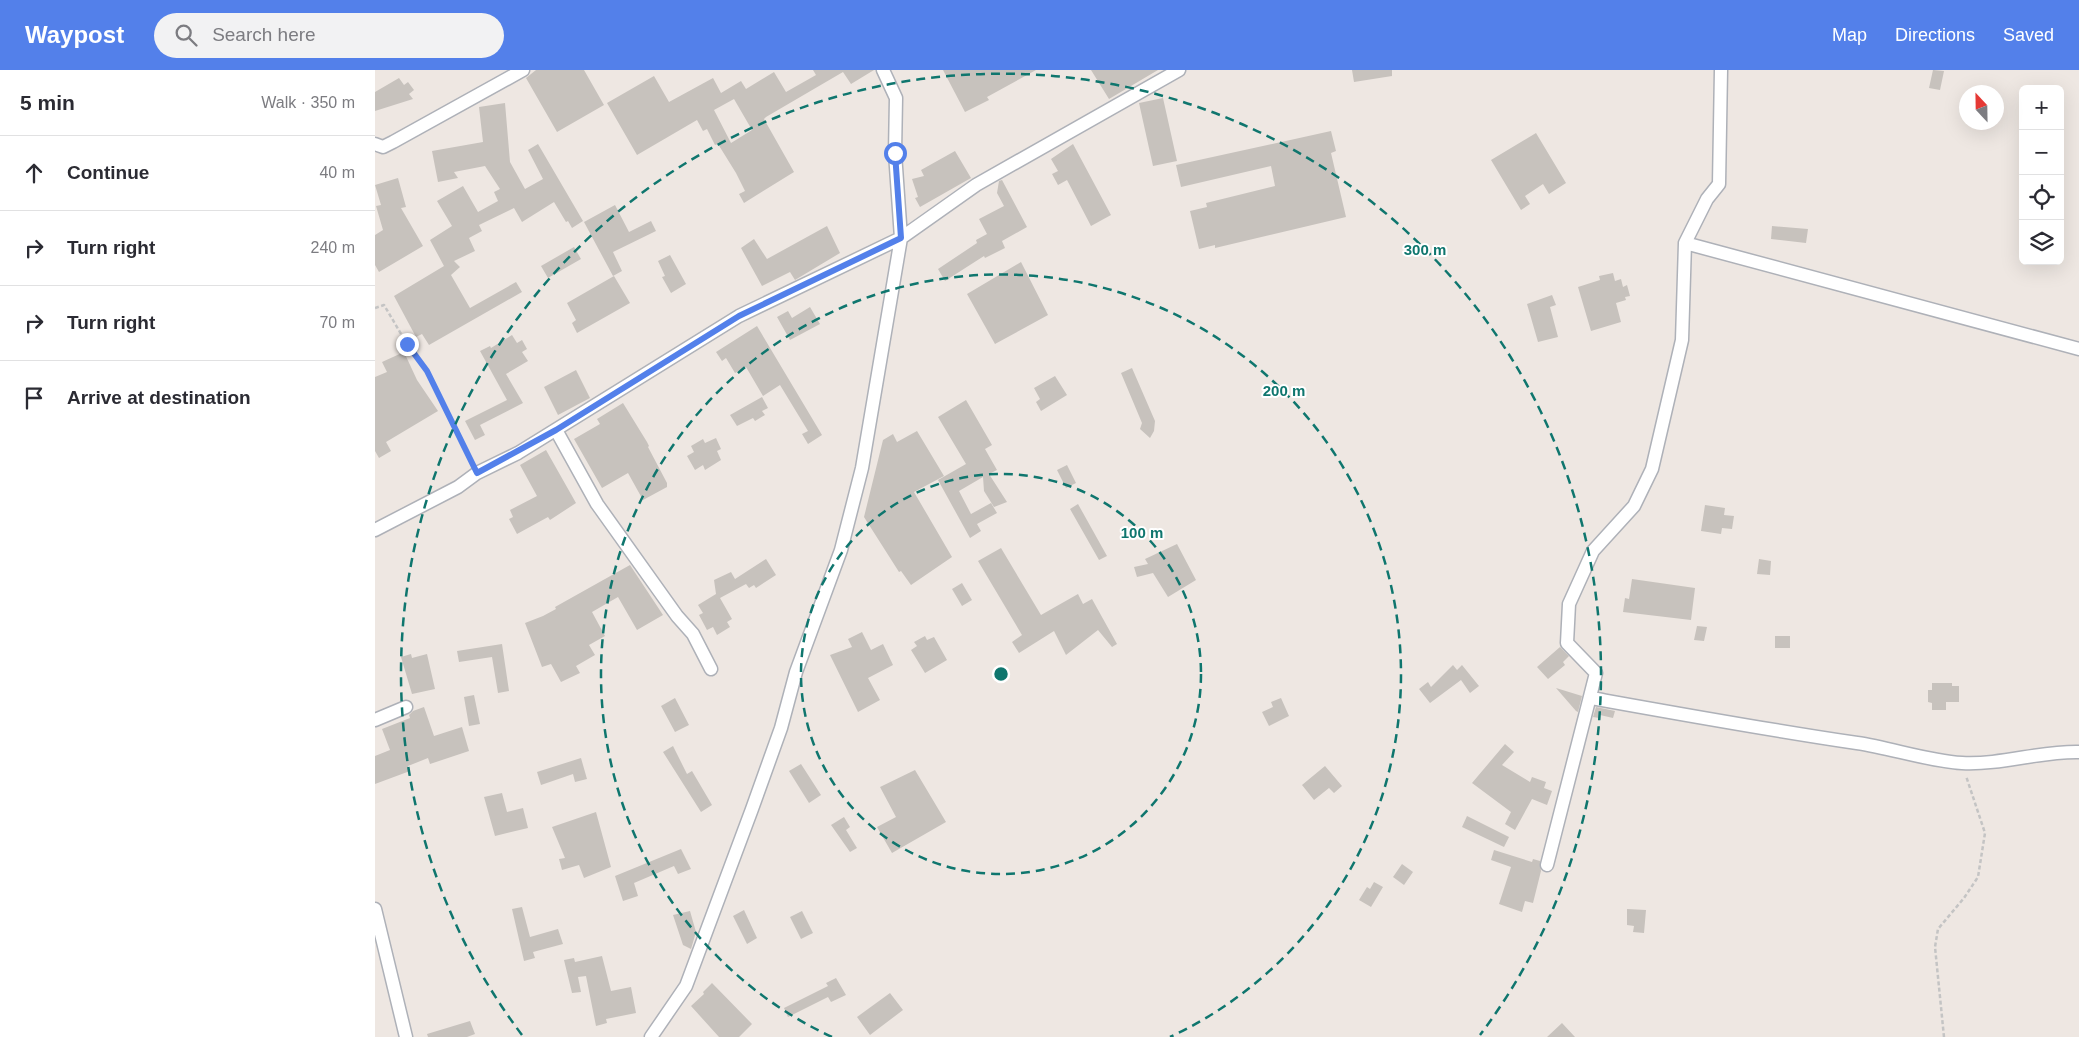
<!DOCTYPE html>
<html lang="en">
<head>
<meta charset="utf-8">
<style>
	:root { --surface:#fff; --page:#f2f2f3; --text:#2b2b33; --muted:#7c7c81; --line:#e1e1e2; --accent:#5380ea }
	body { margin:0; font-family:Arial,sans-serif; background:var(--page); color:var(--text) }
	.controls { position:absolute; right:15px; top:15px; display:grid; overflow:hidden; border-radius:8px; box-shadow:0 5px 20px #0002 }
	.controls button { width:45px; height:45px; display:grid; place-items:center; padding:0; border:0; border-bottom:1px solid var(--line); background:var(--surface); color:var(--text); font:25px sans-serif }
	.compass { position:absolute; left:1584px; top:15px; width:45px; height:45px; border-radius:50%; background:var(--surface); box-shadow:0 5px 20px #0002; rotate:338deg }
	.stop { position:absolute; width:15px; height:15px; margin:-11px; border:4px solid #5380ea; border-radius:50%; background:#fff }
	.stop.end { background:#5380ea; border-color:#fff; box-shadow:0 1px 5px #0008 }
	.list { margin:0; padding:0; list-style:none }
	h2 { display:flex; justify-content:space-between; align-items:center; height:65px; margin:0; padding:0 20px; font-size:21px }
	h2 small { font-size:16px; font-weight:400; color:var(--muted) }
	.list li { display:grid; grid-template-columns:32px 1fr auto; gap:15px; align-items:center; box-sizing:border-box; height:75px; padding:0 20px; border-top:1px solid var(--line) }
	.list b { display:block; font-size:19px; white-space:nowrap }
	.list em { font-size:16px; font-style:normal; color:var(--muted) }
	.icon { flex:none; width:28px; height:28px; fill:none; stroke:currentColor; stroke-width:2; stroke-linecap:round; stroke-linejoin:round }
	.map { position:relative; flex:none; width:1704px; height:967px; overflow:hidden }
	header { display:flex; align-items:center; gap:30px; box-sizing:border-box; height:70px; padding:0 25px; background:var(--accent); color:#fff }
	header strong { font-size:24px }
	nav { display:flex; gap:28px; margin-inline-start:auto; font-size:18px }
	.search { width:350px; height:45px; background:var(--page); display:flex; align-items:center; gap:12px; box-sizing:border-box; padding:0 18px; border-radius:28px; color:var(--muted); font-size:19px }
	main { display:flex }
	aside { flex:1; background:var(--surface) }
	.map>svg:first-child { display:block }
	.building { fill:#c7c2bd; fill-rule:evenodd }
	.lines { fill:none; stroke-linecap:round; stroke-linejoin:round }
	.minor-casing { stroke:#aeb1b8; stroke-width:15 }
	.path { stroke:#c4c4c4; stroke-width:2.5; stroke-dasharray:4 2.5; stroke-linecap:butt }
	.minor { stroke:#fff; stroke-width:12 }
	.route { stroke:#5380ea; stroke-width:6 }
	.ring { fill:none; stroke:#0f766e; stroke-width:2.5; stroke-dasharray:9 6 }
	.centre { fill:#0f766e; stroke:#fff; stroke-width:2.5 }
	.ring-label { font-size:15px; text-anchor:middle; font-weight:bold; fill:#0f766e; stroke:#fff; stroke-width:4; stroke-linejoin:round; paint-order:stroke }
</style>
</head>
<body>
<header>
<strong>Waypost</strong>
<div class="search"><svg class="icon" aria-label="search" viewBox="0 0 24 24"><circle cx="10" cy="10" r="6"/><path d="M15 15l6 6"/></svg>Search here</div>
<nav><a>Map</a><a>Directions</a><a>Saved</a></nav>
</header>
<main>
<aside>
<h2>5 min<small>Walk · 350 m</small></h2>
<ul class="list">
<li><svg class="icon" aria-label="ahead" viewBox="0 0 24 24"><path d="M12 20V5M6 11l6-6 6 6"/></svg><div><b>Continue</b></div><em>40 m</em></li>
<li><svg class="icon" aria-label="right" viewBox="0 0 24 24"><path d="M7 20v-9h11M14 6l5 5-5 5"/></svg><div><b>Turn right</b></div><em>240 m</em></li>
<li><svg class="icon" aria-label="right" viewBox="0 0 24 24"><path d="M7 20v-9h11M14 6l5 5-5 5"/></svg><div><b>Turn right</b></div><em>70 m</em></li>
<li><svg class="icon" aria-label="arrive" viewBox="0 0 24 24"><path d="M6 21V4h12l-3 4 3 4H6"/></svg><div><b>Arrive at destination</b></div></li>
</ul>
</aside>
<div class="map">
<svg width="1704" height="967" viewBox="0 0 1704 967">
	<rect width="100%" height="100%" fill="#eee7e2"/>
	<!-- building -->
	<path class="building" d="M161 0H209L229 35 182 62 151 8Z
		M438 0H499L476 14 468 2 391 47 389 49 419 102 369 133 364 124 370 121 361 103 343 74 340 75 332 59 328 61 322 50 262 85 232 33 279 6 294 32 338 8 346 23 366 11 371 19 399 2 411 22 441 5ZM359 29 377 60 356 73 339 40Z
		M568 0H661L612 27 614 30 590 42Z
		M716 0H783L734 29Z
		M977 0H1017V6L979 12Z
		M1558 0 1569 1 1565 20 1554 18Z
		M24 8 29 15 33 12 39 20 34 24 38 29 0 41V22Z
		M788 28 802 91 778 96 764 33Z
		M130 33 135 92 150 119 168 109 153 80 163 74 208 151 197 158 193 151 191 152 179 132 147 152 139 138 104 155 107 161 94 168 100 181 79 191 85 197 76 205 95 238 141 212 147 222 54 275 47 264 41 267 19 226 69 196 55 170 77 156 62 131 88 116 103 142 123 131 119 122 125 119 110 96 79 102 83 108 63 112 57 81 108 72 104 37Z
		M956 61 961 81 956 83 971 147 840 178V175L824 179 815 141 832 137 831 133 900 116 896 96 806 117 801 95Z
		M1161 63 1191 113 1174 124 1168 114 1150 126 1155 134 1146 140 1116 90Z
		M698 74 736 145 716 156 692 110 683 115 677 104 683 101 676 89Z
		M580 81 596 108 545 137 540 128 543 127 537 109 549 106 546 100Z
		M23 108 31 137 26 138 48 176 4 202 0 195V165L8 160 1 136 6 135 0 115Z
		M627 110 652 157 627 171 630 178 610 188 609 186 570 211 563 199 602 173 601 170 612 164 604 149 629 136 622 123 624 111Z
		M240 135 254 162 276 151 281 161 238 182 247 201 238 206 209 152Z
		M452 156 465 183 420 210 415 202 387 216 366 178 379 169 392 189Z
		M1397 156 1433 159 1431 173 1396 169Z
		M199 177 206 189 173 208 166 196Z
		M295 185 311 214 296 223 287 207 290 206 283 191Z
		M646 192 673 245 620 274 592 224Z
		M1238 203 1240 211 1246 209 1248 217 1252 215 1255 226 1250 227 1251 230 1241 233 1246 252 1216 261 1203 217 1225 210 1224 206Z
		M239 206 255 233 202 263 197 253 201 250 192 233Z
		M1177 225 1181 235 1175 237 1183 267 1163 272 1152 234Z
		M435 237 445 254 415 270 402 247 413 241 417 248Z
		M382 256 447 365 433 374 427 364 433 361 405 315 388 326 371 297 360 303 351 288 347 291 341 282Z
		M137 265 142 273 147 270 152 279 147 282 153 291 131 304 148 333 105 355 110 365 100 370 90 351 132 330 105 281 115 276 116 278Z
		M29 282 42 310 63 341 11 372 16 381 4 388 0 381V307L12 302 7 292Z
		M757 298 780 351 779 361 775 368 765 359 767 353 746 303Z
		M201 300 215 328 183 345 169 317Z
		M680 306 692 325 666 341 661 332 665 329 659 318Z
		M387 327 393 338 387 341 390 345 380 351 378 348 362 356 355 345Z
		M591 330 617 375 610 379 622 400 614 404 632 432 619 437 609 421 608 407 584 421 596 444 616 433 622 443 602 454 606 461 595 468 563 410 591 394 563 347Z
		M248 333 272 372 274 376 273 377 292 413V417L268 430 253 403 227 418 199 369 225 354 222 349Z
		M542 361 569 406 539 422 577 487 536 515 526 501 524 502 489 447 508 370 518 364 522 372Z
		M341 368 346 379 342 381 346 390 330 400 328 395 320 400 312 386 319 382 316 376 328 369 330 373Z
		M171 380 201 433 175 450 173 447 142 464 134 449 138 447 135 440 162 426 145 395Z
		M692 395 701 413 691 418 682 400Z
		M703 434 732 486 724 490 695 439Z
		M1330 435 1350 438 1349 445 1359 446 1357 459 1347 458 1346 464 1326 461Z
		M802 474 821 510 793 527 778 503 762 507 759 497 773 494 770 489Z
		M626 478 666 545 703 524 708 534 717 529 742 574 737 577 723 560 691 585 679 561 644 583 637 572 647 565 603 491Z
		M391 489 401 505 381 518 379 515 374 518 371 514 345 528 357 549 352 552 355 557 342 565 338 557 332 560 324 545 328 543 323 535 341 524 339 510 356 502 360 509Z
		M1384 489 1396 491 1395 505 1382 504Z
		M255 495 288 545 262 560 243 527 217 542 230 566 214 575 220 585 201 596 205 603 186 612 176 594 167 597 150 553 168 546 181 539 180 537Z
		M1257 509 1320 518 1316 550 1248 542 1250 528 1254 529Z
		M587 513 597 530 587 536 577 519Z
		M1322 556 1332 557 1329 571 1319 570Z
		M487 562 496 580 508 574 518 595 493 608 505 630 483 642 455 585 477 577 473 569Z
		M550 566 552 570 559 567 572 590 550 603 536 580 542 576 539 572Z
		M1400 566H1415V578H1400Z
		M127 574 134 621 123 623 117 587 84 592 82 581Z
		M1185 577 1194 586 1188 592 1190 595 1173 609 1162 597Z
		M36 584 37 588 52 584 60 619 37 624 26 587Z
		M1078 595 1082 600 1087 595 1104 616 1095 623 1086 610 1055 633 1044 619 1053 612 1056 617Z
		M1557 613H1577V616H1584V632H1571V640H1557V633L1553 632V620H1557Z
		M1181 618 1207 626 1203 642 1201 641Z
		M99 625 105 654 94 656 89 627Z
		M300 628 314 655 300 662 286 636Z
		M906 628 914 646 894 656 887 642 898 637 896 632Z
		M49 637 59 666 87 657 94 681 55 694 53 688 33 696 35 701 0 714V686L15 680 7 659 35 648 34 645 38 641Z
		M1221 637 1240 641 1238 648 1225 645 1224 648 1218 647Z
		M1130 674 1139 682 1127 695 1155 712 1157 707 1171 712 1169 718 1177 721 1172 735 1157 729 1140 760 1130 754 1136 742 1097 713Z
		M298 676 312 704 317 701 337 735 326 742 288 682Z
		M206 688 212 709 200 712 198 704 166 715 162 702Z
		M426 694 446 725 434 733 414 701Z
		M950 696 967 716 959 723 954 718 939 730 927 715Z
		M540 700 571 752 517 783 502 757 521 747 505 717Z
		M127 723 132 742 148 738 153 758 120 766 109 727Z
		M221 742 236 797 209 808 204 795 187 800 184 789 190 788 177 757Z
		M1092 746 1134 767 1129 777 1087 757Z
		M469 747 475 757 471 760 482 778 475 782 456 755Z
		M306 779 316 799 303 804 299 796 259 813 263 826 248 831 240 806Z
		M1119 780 1157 792 1158 789 1165 791 1166 801 1158 833 1150 831 1147 842 1124 834 1136 797 1116 790Z
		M1027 794 1038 802 1029 815 1018 807Z
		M999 812 1008 817 996 837 984 830 992 817 995 819Z
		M147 837 155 867 183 859 188 874 158 882 160 888 149 891 137 839Z
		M1252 839 1271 840 1269 863 1258 862 1259 856 1252 855Z
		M369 840 382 868 372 874 358 846Z
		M315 841 321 862 316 879 308 875 298 845Z
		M427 841 438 863 426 869 415 847Z
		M227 886 236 921 256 917 261 943 231 949 232 953 221 956 211 906 203 907 206 922 197 923 189 890 199 888 200 892Z
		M461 908 471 925 456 932 453 927 413 947 409 938 453 916 451 913Z
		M337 913 377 954 364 967H344L316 936 329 924 328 922Z
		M515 923 528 940 495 965 482 947Z
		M95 951 100 964 92 967H53L52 964Z
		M1187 953 1200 967H1172Z"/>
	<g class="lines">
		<!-- minor casing -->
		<g class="minor-casing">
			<path id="minor" d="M0 74 8 77 18 72 148 0
				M1310 173 1704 279
				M181 360 222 434 302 546 318 564 336 599
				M0 460 83 417 102 403 143 383 364 246 526 168 601 115 804 0
				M1216 628C1305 644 1393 660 1482 673 1516 678 1553 691 1587 693 1627 695 1665 681 1704 682
				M0 650 31 637
				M1172 795 1221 603 1192 573 1194 534 1218 481 1259 436 1277 399 1307 270 1310 173 1332 129 1344 114 1346 0
				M0 839 31 967
				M276 967 311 916 377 739 406 658 421 602 466 480 487 398 526 168 520 83 521 28 508 0"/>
		</g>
		<!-- path -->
		<path class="path" d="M0 238 9 235 32 274 52 301 97 392
			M1569 967 1560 877 1563 859 1589 828 1603 807 1610 763 1591 706"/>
		<!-- minor -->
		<use href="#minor" class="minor"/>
	</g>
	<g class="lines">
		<!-- route -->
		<path class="route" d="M32 274 52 301 102 403 181 360 364 246 526 168 520 83"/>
	</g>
	<!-- distance rings -->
	<g class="ring">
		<circle cx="626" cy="604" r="200"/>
		<path d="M457 967A400 400 0 1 1 795 967"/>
		<path d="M147 965A600 600 0 1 1 1105 965"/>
	</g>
	<circle cx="626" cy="604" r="8" class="centre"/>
	<g class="ring-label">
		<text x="1050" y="185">300 m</text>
		<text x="909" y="326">200 m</text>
		<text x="767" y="468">100 m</text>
	</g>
</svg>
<div class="controls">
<button>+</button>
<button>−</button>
<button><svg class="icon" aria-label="locate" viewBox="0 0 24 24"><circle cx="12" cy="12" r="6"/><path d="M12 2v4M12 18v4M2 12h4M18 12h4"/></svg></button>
<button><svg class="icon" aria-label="layers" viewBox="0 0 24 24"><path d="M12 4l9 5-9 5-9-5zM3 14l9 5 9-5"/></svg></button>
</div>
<svg class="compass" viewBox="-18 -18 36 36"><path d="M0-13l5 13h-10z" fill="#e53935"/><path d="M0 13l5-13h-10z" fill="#7c7c81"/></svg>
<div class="stop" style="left:520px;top:83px"></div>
<div class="stop end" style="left:32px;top:274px"></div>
</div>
</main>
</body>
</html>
